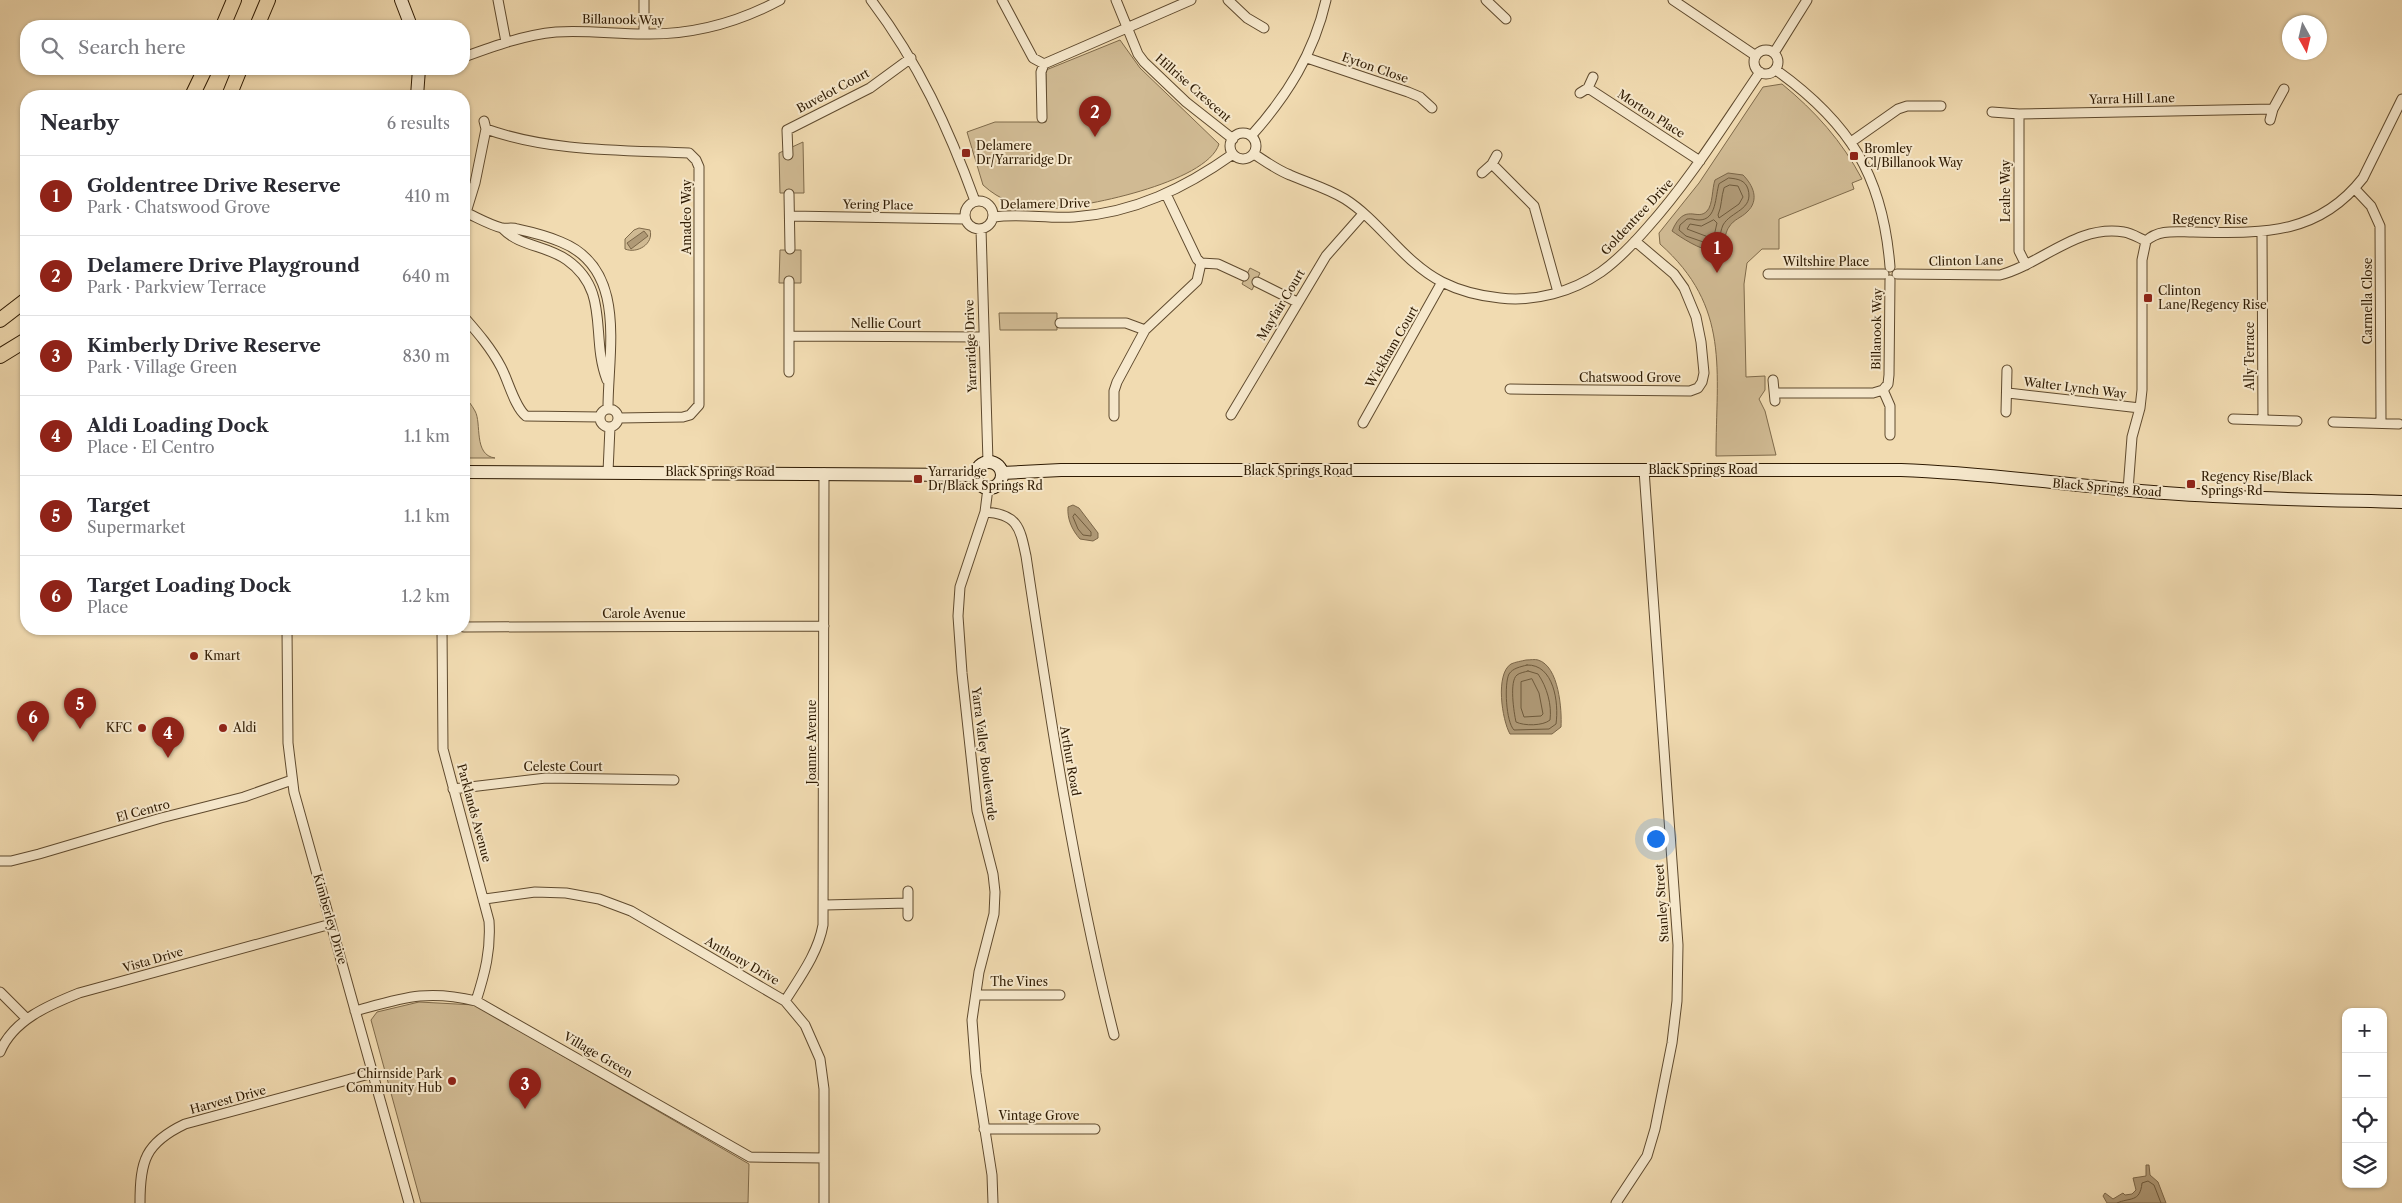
<!DOCTYPE html>
<html lang="en">
<head>
<meta charset="utf-8">
<style>
	:root { --surface:#fff; --page:#f7f7f7; --text:#2b2b33; --muted:#7c7c81; --line:#e1e1e2; --accent:#8f2418 }
	body { margin:0; font-family:"Libre Caslon Text",serif; background:var(--page); color:var(--text) }
	.controls { position:absolute; right:15px; bottom:15px; display:grid; overflow:hidden; border-radius:10px; box-shadow:0 1px 4px #0004 }
	.controls button { width:45px; height:45px; display:grid; place-items:center; padding:0; border:0; border-bottom:1px solid var(--line); background:var(--surface); color:var(--text); font:25px sans-serif }
	.compass { position:absolute; left:2282px; top:15px; width:45px; height:45px; border-radius:50%; background:var(--surface); box-shadow:0 1px 4px #0004; rotate:172deg }
	.you { position:absolute; left:1655px; top:838px; width:18px; height:18px; margin:-12px; border:4px solid #fff; border-radius:50%; background:#1a73e8; box-shadow:0 0 0 8px #1a73e833 }
	.badge { display:grid; place-items:center; width:32px; height:32px; border-radius:50%; background:var(--accent); color:#fff; font-size:16px; font-weight:700 }
	.pin { position:absolute; translate:-50% -41px; filter:drop-shadow(0 1px 2px #0008) }
	.pin::after { content:''; position:absolute; top:26px; width:18px; height:15px; background:inherit; clip-path:polygon(0 0,100% 0,50% 100%) }
	.list { margin:0; padding:0; list-style:none }
	h2 { display:flex; justify-content:space-between; align-items:center; height:65px; margin:0; padding:0 20px; font-size:21px }
	h2 small { font-size:16px; font-weight:400; color:var(--muted) }
	.list li { display:grid; grid-template-columns:32px 1fr auto; gap:15px; align-items:center; box-sizing:border-box; height:80px; padding:0 20px; border-top:1px solid var(--line) }
	.list b { display:block; font-size:19px; white-space:nowrap }
	.list p { margin:0; font-size:16px; white-space:nowrap; color:var(--muted) }
	.list em { font-size:16px; font-style:normal; color:var(--muted) }
	.icon { flex:none; width:28px; height:28px; fill:none; stroke:currentColor; stroke-width:2; stroke-linecap:round; stroke-linejoin:round }
	.map { position:relative; flex:none; width:2402px; height:1203px; overflow:hidden }
	.search { position:absolute; background:var(--surface); box-shadow:0 1px 4px #0004; left:20px; top:20px; width:450px; height:55px; display:flex; align-items:center; gap:12px; box-sizing:border-box; padding:0 18px; border-radius:20px; color:var(--muted); font-size:19px }
	.panel { position:absolute; background:var(--surface); box-shadow:0 1px 4px #0004; left:20px; top:90px; width:450px; height:545px; border-radius:20px }
	.map>svg:first-child { display:block }
	.green { fill:#d0ba93; stroke:#7f6a4a }
	.water { fill:#af9976; stroke:#7b6648 }
	.lines { fill:none; stroke-linecap:round; stroke-linejoin:round }
	.shore { stroke:#6e5a3c; stroke-width:1 }
	.minor-casing { stroke:#5f4a2e; stroke-width:11 }
	.secondary-casing { stroke:#2e1a02; stroke-width:14 }
	.trunk-casing { stroke:#2e1a02; stroke-width:16 }
	.minor { stroke:#f6e8cc; stroke-width:9 }
	.secondary { stroke:#f6e8cc; stroke-width:12 }
	.trunk { stroke:#f1dbb1; stroke-width:14 }
	.poi-dot { fill:#8f2418; stroke:#f6e8cc; stroke-width:2 }
	.labels { text-anchor:middle; stroke-width:4; stroke-linejoin:round; paint-order:stroke }
	.street-label { font-size:12px; fill:#2e1a02; stroke:#f6e8cc }
	.poi-label { font-size:12px; fill:#2e1a02; stroke:#f6e8cc; text-anchor:start }
</style>
</head>
<body>
<div class="map">
<svg width="2402" height="1203" viewBox="0 0 2402 1203">
	<rect width="100%" height="100%" fill="#f1dbb1"/>
	<filter id="stains"><feTurbulence type="fractalNoise" baseFrequency=".004" numOctaves="4"/><feColorMatrix values="0 0 0 0 .2 0 0 0 0 .09 0 0 0 0 .02 0 0 0 .5 -.17"/></filter>
	<radialGradient id="worn" r=".72"><stop offset=".6" stop-color="#630" stop-opacity="0"/><stop offset="1" stop-color="#630" stop-opacity=".3"/></radialGradient>
	<!-- green -->
	<path class="green" d="M1120 40 1140 68 1219 144C1207 183 1080 209 1042 209 1021 208 999 200 983 185L967 132 995 122H1046V70Z
		M1782 84C1815 111 1842 141 1862 179L1852 183 1854 189 1779 219V249H1762L1747 263 1744 284 1746 377 1765 376V390L1759 399 1765 411 1776 455 1716 456C1716 370 1731 307 1660 244L1659 233 1699 183 1763 87Z
		M803 142 804 193H780L779 153Z
		M639 228 650 230C654 244 637 254 625 249V239L634 230Z
		M780 250H801V283H779Z
		M1250 268 1260 273 1252 290 1242 284Z
		M999 313H1057V330H1000Z
		M464 394C467 400 472 405 475 411 482 423 473 455 495 458H464Z
		M419 1002 475 1005 749 1164 748 1203H421L371 1020 377 1012Z"/>
	<!-- water -->
	<path class="water" d="M1728 173 1743 175C1753 185 1760 200 1747 212 1741 218 1734 219 1729 227 1726 231 1725 239 1722 245 1719 247 1715 250 1711 250 1702 251 1680 237 1672 231 1685 201 1697 222 1707 211 1713 205 1712 188 1715 180Z
		M644 231 648 236 631 249 627 243Z
		M1073 505 1079 508 1098 533V538L1093 541 1080 539C1072 530 1067 519 1068 507Z
		M1526 660C1530 660 1535 659 1538 660 1559 666 1562 710 1561 727L1552 734H1510C1502 720 1495 674 1511 664 1515 662 1522 661 1526 660Z
		M2146 1165H2149L2150 1175 2158 1182 2166 1203H2107L2103 1196 2105 1193 2113 1199 2123 1193 2125 1195 2132 1194 2136 1190 2133 1178 2146 1176Z"/>
	<g class="lines">
		<!-- shore -->
		<path class="shore" d="M1729 178C1738 179 1745 180 1748 189 1754 210 1731 211 1723 225 1719 234 1722 240 1712 245L1686 236 1679 230 1680 225 1687 219C1692 218 1694 220 1699 220 1717 220 1715 196 1719 184Z
			M1730 185 1738 186 1743 197 1739 204 1719 218 1718 215C1722 206 1721 197 1724 188Z
			M1714 220 1717 223 1714 236 1711 238 1687 229 1690 224 1701 226Z
			M1075 514 1091 532V536L1083 535 1078 529 1073 517Z
			M1527 665C1554 664 1559 703 1556 724L1549 729 1514 730C1506 722 1504 684 1509 674 1513 668 1520 667 1527 665Z
			M1528 671 1538 674C1547 687 1552 705 1550 720 1543 726 1524 726 1516 722 1514 713 1509 681 1517 675 1519 673 1525 672 1528 671Z
			M1532 679 1539 693 1543 714 1541 716 1524 717 1521 708V682Z
			M2117 1203C2130 1197 2140 1203 2142 1183L2148 1181 2154 1185 2161 1203"/>
		<!-- minor casing -->
		<g class="minor-casing">
			<path id="minor" d="M498 0 506 42
				M871 0C918 62 949 129 975 201
				M1002 0 1033 58 1044 64 1191 0
				M1116 0 1138 54 1144 62 1186 102 1233 139
				M1228 0 1247 18 1264 28
				M1486 0 1506 19
				M1673 0 1756 56
				M644 34V0
				M1754 62a12 12 0 1 1 24 0a12 12 0 1 1-24 0Z
				M1774 53 1807 0
				M464 57C494 46 524 35 556 32 586 30 615 34 644 34 692 35 739 22 780 0
				M1307 58 1408 92 1420 97 1432 108
				M1776 70C1850 123 1883 176 1890 267
				M1588 88 1700 161
				M1580 93 1588 88 1593 77
				M1992 112 2019 114 2273 109
				M2019 114V251L2026 265
				M1042 118 1041 72 1044 64
				M2270 120 2273 109 2284 89
				M486 129C551 152 621 150 689 153L696 160 699 167V405L690 415 683 417 619 418
				M1230 146a13 13 0 1 1 26 0a13 13 0 1 1-26 0Z
				M1251 136C1287 96 1314 53 1326 0
				M1851 142 1898 109 1907 106H1941
				M1254 154C1265 161 1277 170 1290 175 1308 183 1327 188 1345 199 1381 222 1403 262 1442 282 1460 291 1480 296 1500 298 1535 302 1572 292 1601 272 1618 260 1633 244 1647 228 1690 180 1723 126 1760 72
				M788 155 787 130 870 88 911 58
				M1492 164 1534 206 1558 292
				M1482 173 1492 164 1497 155
				M2355 189 2371 206 2380 226 2381 422
				M789 194 790 249
				M965 215a14 14 0 1 1 28 0a14 14 0 1 1-28 0Z
				M467 213C478 218 490 225 502 228 507 229 512 227 517 229 531 232 547 236 561 242 628 269 608 351 608 408
				M790 216 965 219
				M994 217C1020 213 1048 219 1074 217 1134 213 1185 188 1233 154
				M464 219 475 183 486 129 484 121
				M502 228C520 247 546 245 567 260 611 291 590 337 607 380
				M981 229 988 462
				M2262 233 2263 420
				M1201 263 1218 264 1244 276
				M1768 274H1884
				M1897 274 2000 275C2042 264 2077 224 2124 232 2131 233 2139 238 2146 241
				M1257 282 1297 302
				M464 317C478 333 491 348 501 367 508 380 515 408 526 416L600 417
				M1060 323H1126L1145 330
				M790 336 983 337
				M789 372V281
				M1773 380 1775 401
				M1510 389 1690 391 1698 388 1702 382 1704 373 1701 342 1696 317 1684 288 1674 274 1635 241
				M1883 390 1888 384 1889 375 1890 280
				M1883 390 1890 406V435
				M1776 393H1873L1883 390
				M2008 393 2140 408
				M600 418a9 9 0 1 1 18 0a9 9 0 1 1-18 0Z
				M2006 412 2007 370
				M1231 415 1326 256 1363 214
				M1114 416V391L1117 382 1145 330 1197 281 1201 263 1197 259 1166 194
				M2233 419 2297 421
				M2333 422 2399 424
				M1363 423 1442 282
				M608 472 610 427
				M988 488 985 512 960 587 958 616 962 673 977 811 993 874 995 892 994 914 979 972 972 1020 976 1073 992 1175 993 1203
				M2128 490 2132 437 2140 408 2142 390V260L2146 241C2159 229 2176 232 2193 232 2259 233 2317 237 2363 178L2402 99
				M985 512C1018 514 1020 528 1026 556 1050 717 1074 877 1114 1035
				M464 627 824 626
				M287 629 288 743 294 792 409 1203
				M442 629 443 749 489 921C491 950 485 973 476 1001
				M453 789 546 778 674 780
				M0 861H11L39 854 161 818 244 797 292 780
				M485 899 535 892 566 893 599 899 631 911 785 1001 805 1025 820 1059 824 1089V1203
				M825 905 908 903
				M908 916V891
				M0 992 27 1019
				M978 995H1060
				M785 1001C800 977 818 953 823 925L824 473
				M355 1011C403 998 426 989 476 1001L750 1157 824 1158
				M0 1052C13 1020 49 1005 79 993L331 924
				M984 1129H1095
				M140 1203C140 1161 145 1143 185 1124L373 1073
				M1616 1203 1647 1156 1655 1129 1672 1043 1677 1001 1678 945 1644 470"/>
		</g>
		<!-- secondary casing -->
		<g class="secondary-casing">
			<path id="secondary" d="M401 0 411 26
				M417 96 419 69
				M976 475a13 13 0 1 1 26 0a13 13 0 1 1-26 0Z
				M464 472 976 475
				M1002 473 1061 470H1901C1994 473 2086 488 2179 494 2253 499 2328 500 2402 502"/>
		</g>
		<!-- trunk casing -->
		<g class="trunk-casing">
			<path id="trunk" d="M223 26 234 0
				M257 26 268 0
				M192 96 205 69
				M229 96 240 69
				M0 320 26 300
				M0 356 26 340"/>
		</g>
		<!-- minor -->
		<use href="#minor" class="minor"/>
		<!-- secondary -->
		<use href="#secondary" class="secondary"/>
		<!-- trunk -->
		<use href="#trunk" class="trunk"/>
	</g>
	<!-- markers -->
	<g class="poi-dot">
		<rect x="961" y="148" width="10" height="10" rx="2.5"/>
		<rect x="1849" y="151" width="10" height="10" rx="2.5"/>
		<rect x="2143" y="293" width="10" height="10" rx="2.5"/>
		<rect x="913" y="474" width="10" height="10" rx="2.5"/>
		<rect x="2186" y="479" width="10" height="10" rx="2.5"/>
		<circle cx="194" cy="656" r="5"/>
		<circle cx="142" cy="728" r="5"/>
		<circle cx="223" cy="728" r="5"/>
		<circle cx="452" cy="1081" r="5"/>
	</g>
	<g class="labels">
		<!-- street labels -->
		<g class="street-label">
			<text transform="translate(623 20) rotate(1)" y="4">Billanook Way</text>
			<text transform="translate(1375 68) rotate(19)" y="4">Eyton Close</text>
			<text transform="translate(1193 88) rotate(41)" y="4">Hillrise Crescent</text>
			<text transform="translate(833 91) rotate(-28)" y="4">Buvelot Court</text>
			<text transform="translate(2132 99) rotate(-1)" y="4">Yarra Hill Lane</text>
			<text transform="translate(1651 114) rotate(33)" y="4">Morton Place</text>
			<text transform="translate(2006 191) rotate(-90)" y="4">Leahe Way</text>
			<text transform="translate(1045 204) rotate(-1)" y="4">Delamere Drive</text>
			<text transform="translate(878 205) rotate(1)" y="4">Yering Place</text>
			<text transform="translate(687 217) rotate(-90)" y="4">Amadeo Way</text>
			<text transform="translate(1637 217) rotate(-47)" y="4">Goldentree Drive</text>
			<text x="2210" y="224">Regency Rise</text>
			<text transform="translate(1966 261) rotate(-1)" y="4">Clinton Lane</text>
			<text x="1826" y="266">Wiltshire Place</text>
			<text transform="translate(2368 301) rotate(-90)" y="4">Carmella Close</text>
			<text transform="translate(1281 305) rotate(-59)" y="4">Mayfair Court</text>
			<text x="886" y="328">Nellie Court</text>
			<text transform="translate(1877 329) rotate(-89)" y="4">Billanook Way</text>
			<text transform="translate(971 346) rotate(-92)" y="4">Yarraridge Drive</text>
			<text transform="translate(1392 347) rotate(-60)" y="4">Wickham Court</text>
			<text transform="translate(2250 356) rotate(-90)" y="4">Ally Terrace</text>
			<text x="1630" y="382">Chatswood Grove</text>
			<text transform="translate(2075 388) rotate(7)" y="4">Walter Lynch Way</text>
			<text x="1703" y="474">Black Springs Road</text>
			<text x="1298" y="475">Black Springs Road</text>
			<text x="720" y="476">Black Springs Road</text>
			<text transform="translate(2107 488) rotate(5)" y="4">Black Springs Road</text>
			<text x="644" y="618">Carole Avenue</text>
			<text transform="translate(812 742) rotate(-90)" y="4">Joanne Avenue</text>
			<text transform="translate(984 754) rotate(83)" y="4">Yarra Valley Boulevarde</text>
			<text transform="translate(1070 761) rotate(80)" y="4">Arthur Road</text>
			<text x="563" y="771">Celeste Court</text>
			<text transform="translate(143 811) rotate(-15)" y="4">El Centro</text>
			<text transform="translate(474 813) rotate(75)" y="4">Parklands Avenue</text>
			<text transform="translate(1662 903) rotate(-94)" y="4">Stanley Street</text>
			<text transform="translate(330 919) rotate(74)" y="4">Kimberley Drive</text>
			<text transform="translate(153 960) rotate(-16)" y="4">Vista Drive</text>
			<text transform="translate(742 961) rotate(30)" y="4">Anthony Drive</text>
			<text x="1019" y="986">The Vines</text>
			<text transform="translate(598 1055) rotate(30)" y="4">Village Green</text>
			<text transform="translate(228 1100) rotate(-15)" y="4">Harvest Drive</text>
			<text x="1039" y="1120">Vintage Grove</text>
		</g>
		<!-- poi labels -->
		<g class="poi-label">
			<text x="976" y="150">Delamere<tspan x="976" dy="14">Dr/Yarraridge Dr</tspan></text>
			<text x="1864" y="153">Bromley<tspan x="1864" dy="14">Cl/Billanook Way</tspan></text>
			<text x="2158" y="295">Clinton<tspan x="2158" dy="14">Lane/Regency Rise</tspan></text>
			<text x="928" y="476">Yarraridge<tspan x="928" dy="14">Dr/Black Springs Rd</tspan></text>
			<text x="2201" y="481">Regency Rise/Black<tspan x="2201" dy="14">Springs Rd</tspan></text>
			<text x="204" y="660">Kmart</text>
			<text x="132" y="732" text-anchor="end">KFC</text>
			<text x="233" y="732">Aldi</text>
			<text x="442" y="1078" text-anchor="end">Chirnside Park<tspan x="442" dy="14">Community Hub</tspan></text>
		</g>
	</g>
	<rect width="100%" height="100%" filter="url(#stains)"/>
	<rect width="100%" height="100%" fill="url(#worn)"/>
</svg>
<div class="controls">
<button>+</button>
<button>−</button>
<button><svg class="icon" aria-label="locate" viewBox="0 0 24 24"><circle cx="12" cy="12" r="6"/><path d="M12 2v4M12 18v4M2 12h4M18 12h4"/></svg></button>
<button><svg class="icon" aria-label="layers" viewBox="0 0 24 24"><path d="M12 4l9 5-9 5-9-5zM3 14l9 5 9-5"/></svg></button>
</div>
<svg class="compass" viewBox="-18 -18 36 36"><path d="M0-13l5 13h-10z" fill="#e53935"/><path d="M0 13l5-13h-10z" fill="#7c7c81"/></svg>
<div class="you"></div>
<div class="pin badge" style="left:1717px;top:273px">1</div>
<div class="pin badge" style="left:1095px;top:137px">2</div>
<div class="pin badge" style="left:525px;top:1109px">3</div>
<div class="pin badge" style="left:168px;top:758px">4</div>
<div class="pin badge" style="left:80px;top:729px">5</div>
<div class="pin badge" style="left:33px;top:742px">6</div>
<div class="search"><svg class="icon" aria-label="search" viewBox="0 0 24 24"><circle cx="10" cy="10" r="6"/><path d="M15 15l6 6"/></svg>Search here</div>
<section class="panel">
<h2>Nearby<small>6 results</small></h2>
<ul class="list">
<li><span class="badge">1</span><div><b>Goldentree Drive Reserve</b><p>Park · Chatswood Grove</p></div><em>410 m</em></li>
<li><span class="badge">2</span><div><b>Delamere Drive Playground</b><p>Park · Parkview Terrace</p></div><em>640 m</em></li>
<li><span class="badge">3</span><div><b>Kimberly Drive Reserve</b><p>Park · Village Green</p></div><em>830 m</em></li>
<li><span class="badge">4</span><div><b>Aldi Loading Dock</b><p>Place · El Centro</p></div><em>1.1 km</em></li>
<li><span class="badge">5</span><div><b>Target</b><p>Supermarket</p></div><em>1.1 km</em></li>
<li><span class="badge">6</span><div><b>Target Loading Dock</b><p>Place</p></div><em>1.2 km</em></li>
</ul>
</section>
</div>
</body>
</html>
